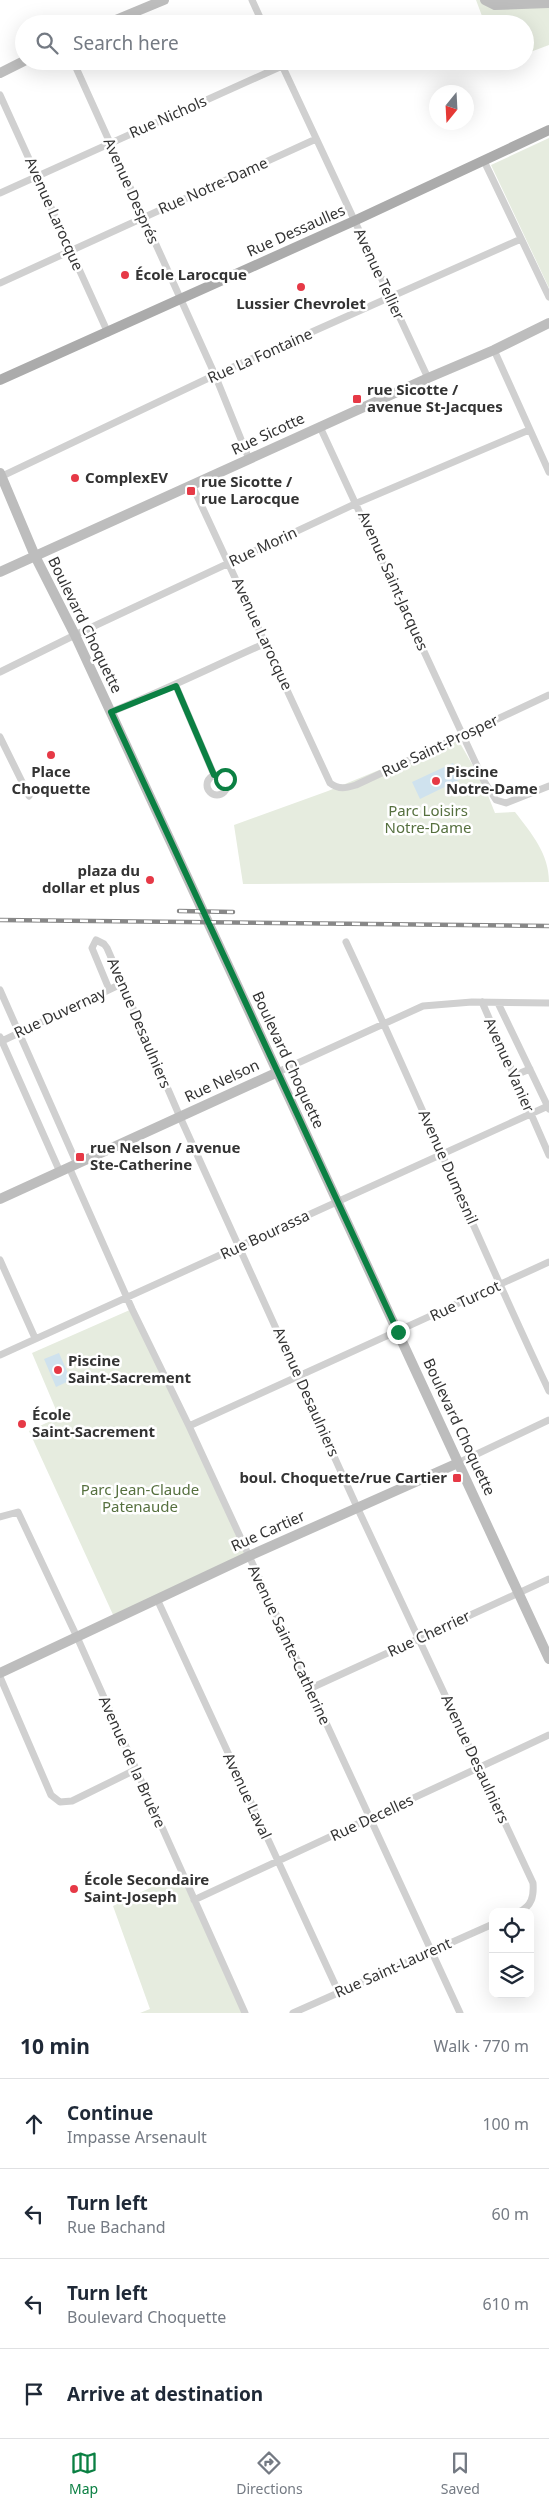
<!DOCTYPE html>
<html lang="en">
<head>
<meta charset="utf-8">
<style>
	:root { --surface:#fff; --page:#f2f2f3; --text:#1f2937; --muted:#747a83; --line:#e0e1e3; --accent:#0b8043 }
	body { margin:0; font-family:"Noto Sans",sans-serif; background:var(--page); color:var(--text) }
	.controls { position:absolute; right:15px; bottom:15px; display:grid; overflow:hidden; border-radius:10px; box-shadow:0 5px 20px #0002 }
	.controls button { width:45px; height:45px; display:grid; place-items:center; padding:0; border:0; border-bottom:1px solid var(--line); background:var(--surface); color:var(--text); font:25px sans-serif }
	.compass { position:absolute; left:429px; top:85px; width:45px; height:45px; border-radius:50%; background:var(--surface); box-shadow:0 5px 20px #0002; rotate:198deg }
	.stop { position:absolute; width:15px; height:15px; margin:-11px; border:4px solid #0b8043; border-radius:50%; background:#fff }
	.stop.end { background:#0b8043; border-color:#fff; box-shadow:0 1px 5px #0008 }
	.list { margin:0; padding:0; list-style:none }
	h2 { display:flex; justify-content:space-between; align-items:center; height:65px; margin:0; padding:0 20px; font-size:21px }
	h2 small { font-size:16px; font-weight:400; color:var(--muted) }
	.list li { display:grid; grid-template-columns:32px 1fr auto; gap:15px; align-items:center; box-sizing:border-box; height:90px; padding:0 20px; border-top:1px solid var(--line) }
	.list b { display:block; font-size:19px; white-space:nowrap }
	.list p { margin:0; font-size:16px; white-space:nowrap; color:var(--muted) }
	.list em { font-size:16px; font-style:normal; color:var(--muted) }
	.icon { flex:none; width:28px; height:28px; fill:none; stroke:currentColor; stroke-width:2; stroke-linecap:round; stroke-linejoin:round }
	.map { position:relative; flex:none; width:549px; height:2013px; overflow:hidden }
	.search { position:absolute; background:var(--surface); box-shadow:0 5px 20px #0002; left:15px; right:15px; top:15px; height:55px; display:flex; align-items:center; gap:12px; box-sizing:border-box; padding:0 18px; border-radius:28px; color:var(--muted); font-size:19px }
	.sheet { height:425px; background:var(--surface) }
	nav { display:flex; justify-content:space-around; align-items:center; box-sizing:border-box; height:70px; border-top:1px solid var(--line); background:var(--surface); font-size:14px; color:var(--muted) }
	nav a { display:grid; justify-items:center; gap:2px }
	nav .on { color:var(--accent) }
	.map>svg:first-child { display:block }
	.green { fill:#e6ecdf }
	.water { fill:#cfe2ee }
	.lines { fill:none; stroke-linecap:round; stroke-linejoin:round }
	.street { stroke:#d0d0d0; stroke-width:7 }
	.secondary { stroke:#bdbdbd; stroke-width:10 }
	.primary { stroke:#ababab; stroke-width:10 }
	.rail-casing { stroke:#888; stroke-width:4.5 }
	.rail { stroke:#fff; stroke-width:2.5; stroke-dasharray:8; stroke-linecap:butt }
	.route { stroke:#0b8043; stroke-width:6 }
	.poi-dot { fill:#e63946; stroke:#fff; stroke-width:2 }
	.labels { text-anchor:middle; stroke-width:5; stroke-linejoin:round; paint-order:stroke }
	.street-label { font-size:15px; fill:#333; stroke:#fff }
	.poi-label { font-size:15px; font-weight:bold; fill:#333; stroke:#fff; text-anchor:start }
	.park-label { font-size:15px; fill:#56703f; stroke:#fff }
</style>
</head>
<body>
<div class="map">
<svg width="549" height="2013" viewBox="0 0 549 2013">
	<rect width="100%" height="100%" fill="#fff"/>
	<!-- green -->
	<path class="green" d="M476 0H549V45L525 54V24H485Z
		M549 138V288L491 165Z
		M457 738 483 783 495 813 515 812C532 834 549 854 549 882L243 884 234 825 328 791Z
		M132 1309 249 1556 115 1619 29 1431 59 1417 32 1353Z
		M182 1872 245 2013H140L150 2009 113 1906Z"/>
	<!-- water -->
	<path class="water" d="M453 763 461 779 420 799 412 782Z
		M59 1353 71 1380 56 1387 44 1359Z"/>
	<g class="lines">
		<!-- street -->
		<path class="street" d="M252 0 263 24
			M73 61 215 375 249 459
			M280 61 428 378
			M0 95 108 333
			M484 161 549 297
			M0 193 282 66
			M0 283 316 139
			M494 350 549 472
			M320 427 484 781 496 800 506 803 549 786
			M0 477 215 375 521 239
			M192 485 330 783C339 790 346 788 356 785L549 695
			M0 672 75 635 357 503 529 430
			M176 686 214 775
			M111 712C163 691 214 666 266 643
			M0 737 29 796
			M207 785a10 10 0 1 1 20 0a10 10 0 1 1-20 0Z
			M346 942C416 1091 479 1243 549 1391
			M109 989 92 948 96 940 104 944 107 948 180 1117 357 1507 533 1883C534 1896 532 1906 519 1912
			M0 990 77 1164
			M482 1002 549 1155
			M498 1003 549 1109
			M0 1037 60 1172
			M0 1042 121 984
			M278 1072 423 1006 472 1002 549 1003
			M513 1076 530 1069
			M69 1167 132 1309 189 1426 460 2013
			M0 1260 35 1338
			M0 1355 548 1106
			M189 1426 549 1262
			M458 1463 549 1420
			M0 1517 18 1512 77 1637 245 2013
			M157 1599 339 1993
			M0 1677 51 1795 60 1802 72 1801 135 1770
			M309 1689 549 1579
			M194 1900 549 1735
			M293 2013 493 1924"/>
		<!-- secondary -->
		<path class="secondary" d="M485 0 495 5 549 3
			M106 24 164 0
			M0 73 24 61
			M0 473 35 556 75 635 549 1659
			M0 572 428 378 494 350 549 323
			M0 1199 278 1072
			M0 1673 249 1556 458 1463"/>
		<!-- primary -->
		<path class="primary" d="M0 380 354 221 549 130"/>
		<!-- rail casing -->
		<g class="rail-casing">
			<path id="rail" d="M179 911 233 912
				M0 920 549 926"/>
		</g>
		<!-- rail -->
		<use href="#rail" class="rail"/>
	</g>
	<g class="lines">
		<!-- route -->
		<path class="route" d="M225 779 214 775 176 686 111 712 398 1332"/>
	</g>
	<!-- markers -->
	<g class="poi-dot">
		<circle cx="125" cy="275" r="5"/>
		<circle cx="301" cy="287" r="5"/>
		<rect x="352" y="394" width="10" height="10" rx="2.5"/>
		<circle cx="75" cy="478" r="5"/>
		<rect x="186" y="486" width="10" height="10" rx="2.5"/>
		<circle cx="51" cy="755" r="5"/>
		<circle cx="436" cy="781" r="5"/>
		<circle cx="150" cy="880" r="5"/>
		<rect x="75" y="1152" width="10" height="10" rx="2.5"/>
		<circle cx="58" cy="1370" r="5"/>
		<circle cx="22" cy="1424" r="5"/>
		<rect x="452" y="1473" width="10" height="10" rx="2.5"/>
		<circle cx="74" cy="1889" r="5"/>
	</g>
	<g class="labels">
		<!-- street labels -->
		<g class="street-label">
			<text transform="translate(168 117) rotate(-24)" y="5">Rue Nichols</text>
			<text transform="translate(213 186) rotate(-24)" y="5">Rue Notre-Dame</text>
			<text transform="translate(131 191) rotate(66)" y="5">Avenue Després</text>
			<text transform="translate(54 214) rotate(66)" y="5">Avenue Larocque</text>
			<text transform="translate(296 231) rotate(-24)" y="5">Rue Dessaulles</text>
			<text transform="translate(379 274) rotate(65)" y="5">Avenue Tellier</text>
			<text transform="translate(260 356) rotate(-24)" y="5">Rue La Fontaine</text>
			<text transform="translate(268 434) rotate(-25)" y="5">Rue Sicotte</text>
			<text transform="translate(263 547) rotate(-25)" y="5">Rue Morin</text>
			<text transform="translate(393 581) rotate(66)" y="5">Avenue Saint-Jacques</text>
			<text transform="translate(85 625) rotate(64)" y="5">Boulevard Choquette</text>
			<text transform="translate(262 634) rotate(65)" y="5">Avenue Larocque</text>
			<text transform="translate(440 746) rotate(-25)" y="5">Rue Saint-Prosper</text>
			<text transform="translate(60 1013) rotate(-25)" y="5">Rue Duvernay</text>
			<text transform="translate(139 1023) rotate(67)" y="5">Avenue Desaulniers</text>
			<text transform="translate(288 1060) rotate(65)" y="5">Boulevard Choquette</text>
			<text transform="translate(509 1065) rotate(66)" y="5">Avenue Vanier</text>
			<text transform="translate(222 1081) rotate(-25)" y="5">Rue Nelson</text>
			<text transform="translate(448 1167) rotate(66)" y="5">Avenue Dumesnil</text>
			<text transform="translate(265 1235) rotate(-25)" y="5">Rue Bourassa</text>
			<text transform="translate(465 1301) rotate(-25)" y="5">Rue Turcot</text>
			<text transform="translate(306 1392) rotate(66)" y="5">Avenue Desaulniers</text>
			<text transform="translate(459 1427) rotate(65)" y="5">Boulevard Choquette</text>
			<text transform="translate(268 1531) rotate(-24)" y="5">Rue Cartier</text>
			<text transform="translate(429 1634) rotate(-25)" y="5">Rue Cherrier</text>
			<text transform="translate(289 1645) rotate(65)" y="5">Avenue Sainte-Catherine</text>
			<text transform="translate(475 1759) rotate(65)" y="5">Avenue Desaulniers</text>
			<text transform="translate(132 1762) rotate(66)" y="5">Avenue de la Bruère</text>
			<text transform="translate(247 1796) rotate(65)" y="5">Avenue Laval</text>
			<text transform="translate(372 1818) rotate(-25)" y="5">Rue Decelles</text>
			<text transform="translate(393 1968) rotate(-24)" y="5">Rue Saint-Laurent</text>
		</g>
		<!-- poi labels -->
		<g class="poi-label">
			<text x="135" y="280">École Larocque</text>
			<text x="301" y="309" text-anchor="middle">Lussier Chevrolet</text>
			<text x="367" y="395">rue Sicotte /<tspan x="367" dy="17">avenue St-Jacques</tspan></text>
			<text x="85" y="483">ComplexEV</text>
			<text x="201" y="487">rue Sicotte /<tspan x="201" dy="17">rue Larocque</tspan></text>
			<text x="51" y="777" text-anchor="middle">Place<tspan x="51" dy="17">Choquette</tspan></text>
			<text x="446" y="777">Piscine<tspan x="446" dy="17">Notre-Dame</tspan></text>
			<text x="140" y="876" text-anchor="end">plaza du<tspan x="140" dy="17">dollar et plus</tspan></text>
			<text x="90" y="1153">rue Nelson / avenue<tspan x="90" dy="17">Ste-Catherine</tspan></text>
			<text x="68" y="1366">Piscine<tspan x="68" dy="17">Saint-Sacrement</tspan></text>
			<text x="32" y="1420">École<tspan x="32" dy="17">Saint-Sacrement</tspan></text>
			<text x="447" y="1483" text-anchor="end">boul. Choquette/rue Cartier</text>
			<text x="84" y="1885">École Secondaire<tspan x="84" dy="17">Saint-Joseph</tspan></text>
		</g>
		<!-- park labels -->
		<g class="park-label">
			<text x="428" y="816">Parc Loisirs<tspan x="428" dy="17">Notre-Dame</tspan></text>
			<text x="140" y="1495">Parc Jean-Claude<tspan x="140" dy="17">Patenaude</tspan></text>
		</g>
	</g>
</svg>
<div class="controls">
<button><svg class="icon" aria-label="locate" viewBox="0 0 24 24"><circle cx="12" cy="12" r="6"/><path d="M12 2v4M12 18v4M2 12h4M18 12h4"/></svg></button>
<button><svg class="icon" aria-label="layers" viewBox="0 0 24 24"><path d="M12 4l9 5-9 5-9-5zM3 14l9 5 9-5"/></svg></button>
</div>
<svg class="compass" viewBox="-18 -18 36 36"><path d="M0-13l5 13h-10z" fill="#e53935"/><path d="M0 13l5-13h-10z" fill="#747a83"/></svg>
<div class="stop" style="left:225px;top:779px"></div>
<div class="stop end" style="left:398px;top:1332px"></div>
<div class="search"><svg class="icon" aria-label="search" viewBox="0 0 24 24"><circle cx="10" cy="10" r="6"/><path d="M15 15l6 6"/></svg>Search here</div>
</div>
<section class="sheet">
<h2>10 min<small>Walk · 770 m</small></h2>
<ul class="list">
<li><svg class="icon" aria-label="ahead" viewBox="0 0 24 24"><path d="M12 20V5M6 11l6-6 6 6"/></svg><div><b>Continue</b><p>Impasse Arsenault</p></div><em>100 m</em></li>
<li><svg class="icon" aria-label="left" viewBox="0 0 24 24"><path d="M17 20v-9H6M10 6l-5 5 5 5"/></svg><div><b>Turn left</b><p>Rue Bachand</p></div><em>60 m</em></li>
<li><svg class="icon" aria-label="left" viewBox="0 0 24 24"><path d="M17 20v-9H6M10 6l-5 5 5 5"/></svg><div><b>Turn left</b><p>Boulevard Choquette</p></div><em>610 m</em></li>
<li><svg class="icon" aria-label="arrive" viewBox="0 0 24 24"><path d="M6 21V4h12l-3 4 3 4H6"/></svg><div><b>Arrive at destination</b></div></li>
</ul>
</section>
<nav>
<a class="on"><svg class="icon" aria-label="map" viewBox="0 0 24 24"><path d="M3 6l6-2 6 2 6-2v14l-6 2-6-2-6 2zM9 4v14M15 6v14"/></svg>Map</a>
<a><svg class="icon" aria-label="directions" viewBox="0 0 24 24"><path d="M12 3l9 9-9 9-9-9zM9 14v-3h6M13 9l2 2-2 2"/></svg>Directions</a>
<a><svg class="icon" aria-label="saved" viewBox="0 0 24 24"><path d="M7 4h10v16l-5-4-5 4z"/></svg>Saved</a>
</nav>
</body>
</html>
